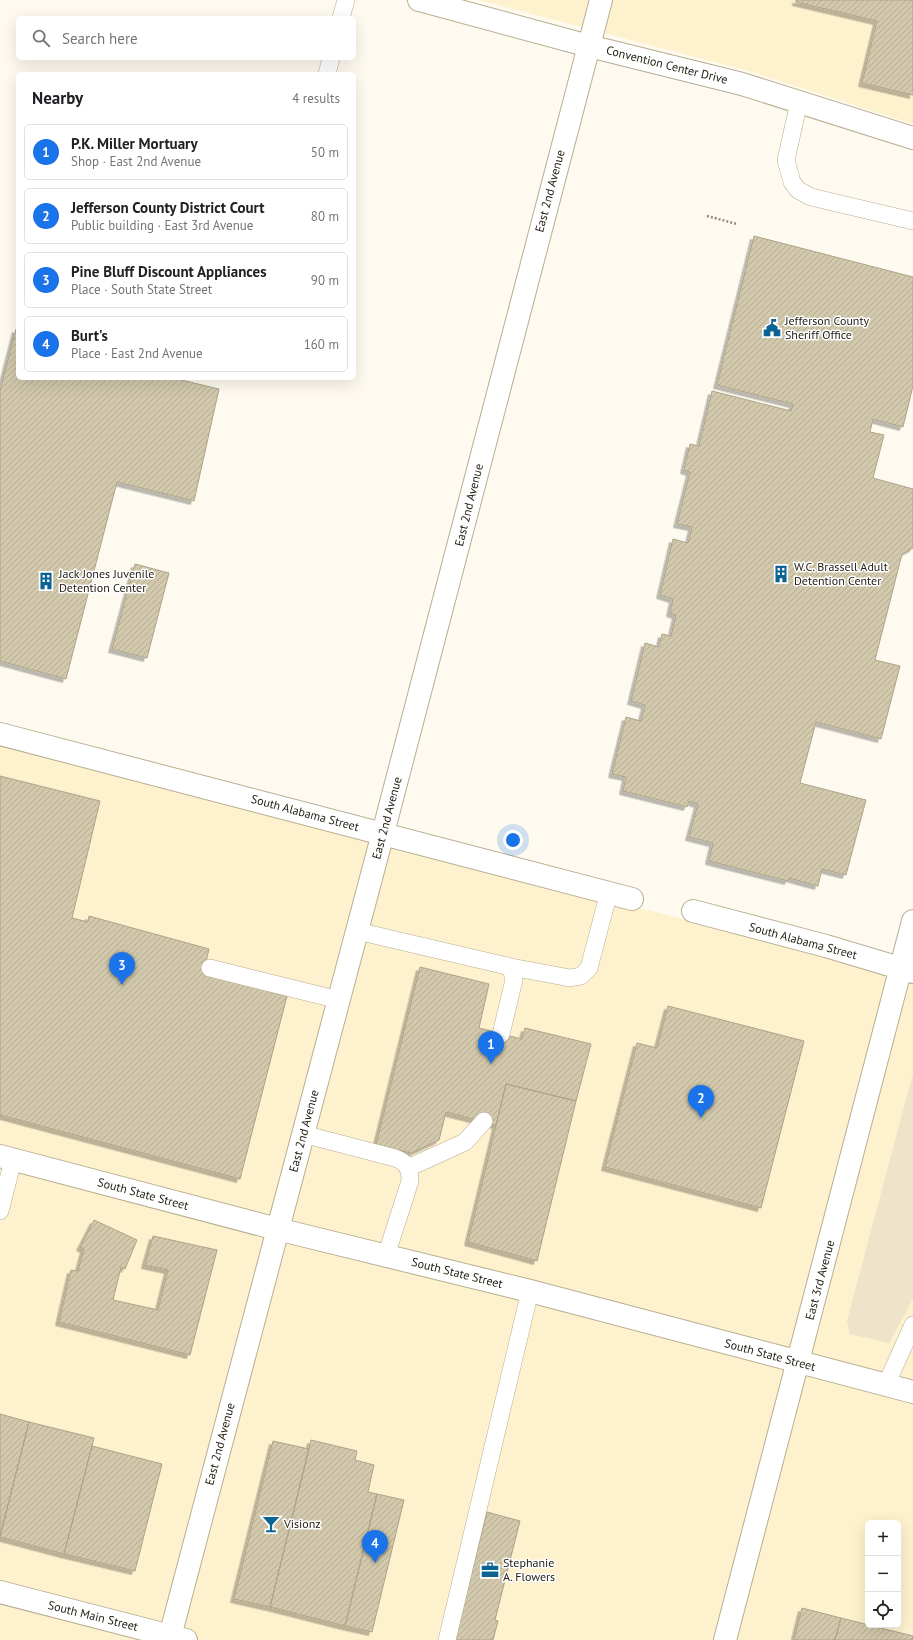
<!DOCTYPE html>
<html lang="en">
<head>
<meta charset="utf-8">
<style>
	:root { --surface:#fff; --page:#f2f2f2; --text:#202124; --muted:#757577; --line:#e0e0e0; --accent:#1a73e8 }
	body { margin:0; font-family:"PT Sans",sans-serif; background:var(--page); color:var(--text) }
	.controls { position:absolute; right:12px; bottom:12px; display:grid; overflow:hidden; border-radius:6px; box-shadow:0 4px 16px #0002 }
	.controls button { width:36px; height:36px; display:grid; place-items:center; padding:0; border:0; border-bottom:1px solid var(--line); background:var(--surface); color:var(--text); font:20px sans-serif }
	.you { position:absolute; left:513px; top:840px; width:14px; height:14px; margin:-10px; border:3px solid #fff; border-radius:50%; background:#1a73e8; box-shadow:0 0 0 6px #1a73e833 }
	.badge { display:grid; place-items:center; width:26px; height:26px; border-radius:50%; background:var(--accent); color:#fff; font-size:13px; font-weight:700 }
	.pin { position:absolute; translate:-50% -33px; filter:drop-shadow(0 1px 2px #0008) }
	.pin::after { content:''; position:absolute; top:21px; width:14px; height:12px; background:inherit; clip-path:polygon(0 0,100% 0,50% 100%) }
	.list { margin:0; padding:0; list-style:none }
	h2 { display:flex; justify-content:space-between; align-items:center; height:52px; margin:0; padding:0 16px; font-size:17px }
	h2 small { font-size:13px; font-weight:400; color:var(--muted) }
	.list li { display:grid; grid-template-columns:26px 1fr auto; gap:12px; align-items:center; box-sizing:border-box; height:56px; margin:0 8px 8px; padding:0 8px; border:1px solid var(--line); border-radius:6px }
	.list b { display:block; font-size:15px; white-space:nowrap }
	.list p { margin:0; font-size:13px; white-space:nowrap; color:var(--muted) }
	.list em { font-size:13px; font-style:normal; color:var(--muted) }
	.icon { flex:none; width:22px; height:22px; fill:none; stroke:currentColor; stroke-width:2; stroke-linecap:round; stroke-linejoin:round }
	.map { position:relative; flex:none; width:913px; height:1640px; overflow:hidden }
	.search { position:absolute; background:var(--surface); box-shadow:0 4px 16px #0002; left:16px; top:16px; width:340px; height:44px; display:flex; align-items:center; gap:10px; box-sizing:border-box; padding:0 14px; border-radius:6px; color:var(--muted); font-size:15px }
	.panel { position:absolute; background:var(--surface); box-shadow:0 4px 16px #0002; left:16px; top:72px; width:340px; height:308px; border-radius:6px }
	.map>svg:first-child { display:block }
	.built { fill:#fef1cd; fill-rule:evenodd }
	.green { fill:#ede4ca }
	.building { fill:url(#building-hatch); stroke:#ada388; filter:url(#shadow) }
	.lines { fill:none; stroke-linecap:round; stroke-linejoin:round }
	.lane-casing { stroke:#b7ae92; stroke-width:18 }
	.street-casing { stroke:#b7ae92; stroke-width:24 }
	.primary-casing { stroke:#b7ae92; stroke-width:24 }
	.path { stroke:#908d82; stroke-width:2.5; stroke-dasharray:2 2; stroke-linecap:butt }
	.lane { stroke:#fff; stroke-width:17 }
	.street { stroke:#fff; stroke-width:22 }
	.primary { stroke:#fff; stroke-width:22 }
	.labels { text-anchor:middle; stroke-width:3; stroke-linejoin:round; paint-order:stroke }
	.street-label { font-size:12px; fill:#252217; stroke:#fff }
	.poi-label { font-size:12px; fill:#252217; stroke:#fff; text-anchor:start }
</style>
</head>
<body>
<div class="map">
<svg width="913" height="1640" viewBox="0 0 913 1640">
	<defs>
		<pattern id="building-hatch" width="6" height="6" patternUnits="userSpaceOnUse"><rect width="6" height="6" fill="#d2c9ad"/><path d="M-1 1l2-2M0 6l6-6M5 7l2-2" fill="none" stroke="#b4ac94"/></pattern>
		<filter id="shadow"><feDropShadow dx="-3.5" dy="3.5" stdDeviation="0" flood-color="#0004"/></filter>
	</defs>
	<rect width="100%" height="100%" fill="#fefaef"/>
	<!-- built -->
	<path class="built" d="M479 0H913V124L752 72Z
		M0 744 364 839 902 974 913 933V1640H0ZM868 1523H898V1625H868Z"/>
	<!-- green -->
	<path class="green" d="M913 1073V1299L889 1343 850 1334 847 1321Z"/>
	<!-- building -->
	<path class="building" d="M796 0H913V95L862 83 877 21 796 2Z
		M754 236 913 277V386L903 427 873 419 870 432 884 435 873 478 913 489V548L902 554 875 660 900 666 881 739 816 722 800 783 866 800 846 875 822 869 818 886 789 878 788 881 709 861 713 843 689 837 698 804 689 801 687 807 623 791 626 777 612 774 626 717 641 721 645 705 631 701 645 643 659 647 662 634 671 636 676 615 670 613 673 599 660 595 673 539 688 543 692 527 677 524 690 472 684 470 690 444 699 446 712 391 791 411 793 404 717 385Z
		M16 329 18 330V378H173L219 389 194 501 117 482 66 679 0 661V391Z
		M135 564 169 573 147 658 112 649Z
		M0 776 100 801 72 918 88 922 89 916 209 949 203 974 287 996 240 1179 0 1115Z
		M420 967 489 984 479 1028 522 1039 525 1028 591 1044 576 1101 506 1084 496 1125 446 1112 439 1140 411 1153 376 1145Z
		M668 1006 804 1041 761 1208 605 1167 637 1043 657 1048Z
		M506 1084 576 1101 537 1261 468 1242Z
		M94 1220 137 1240 125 1269 121 1267 113 1300 158 1310 168 1270 145 1265 153 1236 217 1250 190 1355 59 1322 71 1270 78 1271 84 1249 80 1247Z
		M0 1414 29 1422 0 1536Z
		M29 1422 94 1438 64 1554 0 1537Z
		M311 1440 357 1451 355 1460 374 1465 368 1492 377 1494 345 1626 270 1607Z
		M273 1441 309 1449 270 1607 234 1599Z
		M92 1446 162 1464 135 1571 64 1554Z
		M377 1494 404 1500 372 1632 345 1626Z
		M487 1512 520 1521 495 1620 498 1621 493 1640H455Z
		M802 1608 841 1618 835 1640H794Z
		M841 1618 913 1636V1640H835Z"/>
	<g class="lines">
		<!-- lane casing -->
		<g class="lane-casing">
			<path id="lane" d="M341 18 346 0
				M327 74 331 58
				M799 102 786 160 792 182 798 190 811 197 913 221
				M357 931 511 967 514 980 501 1034
				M511 967 570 978 581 976 589 968 609 892
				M210 968 339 1000
				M303 1134 395 1158C407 1162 410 1169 410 1181L386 1256
				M408 1168 465 1142 484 1121
				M0 1211 13 1160
				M886 1385 913 1325
				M447 1640 530 1291"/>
		</g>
		<!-- street casing -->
		<g class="street-casing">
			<path id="street" d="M0 734 632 899
				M693 911 826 946 913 972
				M0 1156 277 1229 530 1291 913 1392
				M0 1592 186 1640
				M169 1640C238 1370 313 1102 383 833 456 555 527 277 601 0
				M725 1640 913 921"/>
		</g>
		<!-- primary casing -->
		<g class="primary-casing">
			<path id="primary" d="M419 0 589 46 742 84 913 138"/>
		</g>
		<!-- path -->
		<path class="path" d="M707 216 737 224"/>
		<!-- lane -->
		<use href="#lane" class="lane"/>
		<!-- street -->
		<use href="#street" class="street"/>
		<!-- primary -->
		<use href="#primary" class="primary"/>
	</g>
	<!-- icons -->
	<defs>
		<g id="civic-bare" transform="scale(1.38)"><path d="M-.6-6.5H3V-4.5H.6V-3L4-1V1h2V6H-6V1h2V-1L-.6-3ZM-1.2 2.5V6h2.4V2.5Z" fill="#0b6394" stroke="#fff" stroke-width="2.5" paint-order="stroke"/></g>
		<g id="building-bare" transform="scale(1.38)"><path d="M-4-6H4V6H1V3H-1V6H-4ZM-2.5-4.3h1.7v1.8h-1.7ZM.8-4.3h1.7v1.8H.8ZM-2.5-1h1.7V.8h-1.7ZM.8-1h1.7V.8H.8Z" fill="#0b6394" stroke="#fff" stroke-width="2.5" paint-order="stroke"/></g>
		<g id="bar-bare" transform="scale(1.38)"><path d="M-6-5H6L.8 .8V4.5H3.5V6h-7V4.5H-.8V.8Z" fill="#0b6394" stroke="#fff" stroke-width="2.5" paint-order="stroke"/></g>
		<g id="office-bare" transform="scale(1.38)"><path d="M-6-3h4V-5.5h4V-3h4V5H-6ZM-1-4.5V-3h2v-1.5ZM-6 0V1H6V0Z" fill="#0b6394" stroke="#fff" stroke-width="2.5" paint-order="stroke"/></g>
	</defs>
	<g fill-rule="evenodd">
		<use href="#civic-bare" x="772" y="328"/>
		<use href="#building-bare" x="781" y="574"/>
		<use href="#building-bare" x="46" y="581"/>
		<use href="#bar-bare" x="271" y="1524"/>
		<use href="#office-bare" x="490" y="1570"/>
	</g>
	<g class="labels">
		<!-- street labels -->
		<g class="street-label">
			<text transform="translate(667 65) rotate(14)" y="4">Convention Center Drive</text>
			<text transform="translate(550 191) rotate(-75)" y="4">East 2nd Avenue</text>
			<text transform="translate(469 505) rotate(-76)" y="4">East 2nd Avenue</text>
			<text transform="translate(305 813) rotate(15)" y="4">South Alabama Street</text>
			<text transform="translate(387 818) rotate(-75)" y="4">East 2nd Avenue</text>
			<text transform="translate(803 941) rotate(15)" y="4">South Alabama Street</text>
			<text transform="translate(304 1131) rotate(-75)" y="4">East 2nd Avenue</text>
			<text transform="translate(143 1194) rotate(15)" y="4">South State Street</text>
			<text transform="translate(457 1273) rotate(14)" y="4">South State Street</text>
			<text transform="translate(820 1280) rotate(-75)" y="4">East 3rd Avenue</text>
			<text transform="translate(770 1355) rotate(15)" y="4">South State Street</text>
			<text transform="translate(220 1444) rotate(-75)" y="4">East 2nd Avenue</text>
			<text transform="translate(93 1616) rotate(14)" y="4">South Main Street</text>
		</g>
		<!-- poi labels -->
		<g class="poi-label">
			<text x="785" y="325">Jefferson County<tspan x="785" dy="14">Sheriff Office</tspan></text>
			<text x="794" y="571">W.C. Brassell Adult<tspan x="794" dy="14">Detention Center</tspan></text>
			<text x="59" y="578">Jack Jones Juvenile<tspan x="59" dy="14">Detention Center</tspan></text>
			<text x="284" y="1528">Visionz</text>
			<text x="503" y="1567">Stephanie<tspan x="503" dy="14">A. Flowers</tspan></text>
		</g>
	</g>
</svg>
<div class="controls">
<button>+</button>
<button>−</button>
<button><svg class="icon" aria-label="locate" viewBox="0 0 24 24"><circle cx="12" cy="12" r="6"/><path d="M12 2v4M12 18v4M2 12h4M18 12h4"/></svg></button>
</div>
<div class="you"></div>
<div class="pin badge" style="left:491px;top:1064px">1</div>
<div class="pin badge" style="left:701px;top:1118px">2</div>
<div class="pin badge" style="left:122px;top:985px">3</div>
<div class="pin badge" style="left:375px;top:1563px">4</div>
<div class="search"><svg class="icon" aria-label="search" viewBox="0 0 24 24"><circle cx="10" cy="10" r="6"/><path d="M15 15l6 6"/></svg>Search here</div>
<section class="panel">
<h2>Nearby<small>4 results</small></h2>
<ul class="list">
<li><span class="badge">1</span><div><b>P.K. Miller Mortuary</b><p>Shop · East 2nd Avenue</p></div><em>50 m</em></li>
<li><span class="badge">2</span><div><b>Jefferson County District Court</b><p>Public building · East 3rd Avenue</p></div><em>80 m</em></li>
<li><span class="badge">3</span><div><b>Pine Bluff Discount Appliances</b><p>Place · South State Street</p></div><em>90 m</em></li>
<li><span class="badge">4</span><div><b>Burt's</b><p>Place · East 2nd Avenue</p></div><em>160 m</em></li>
</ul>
</section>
</div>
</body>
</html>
